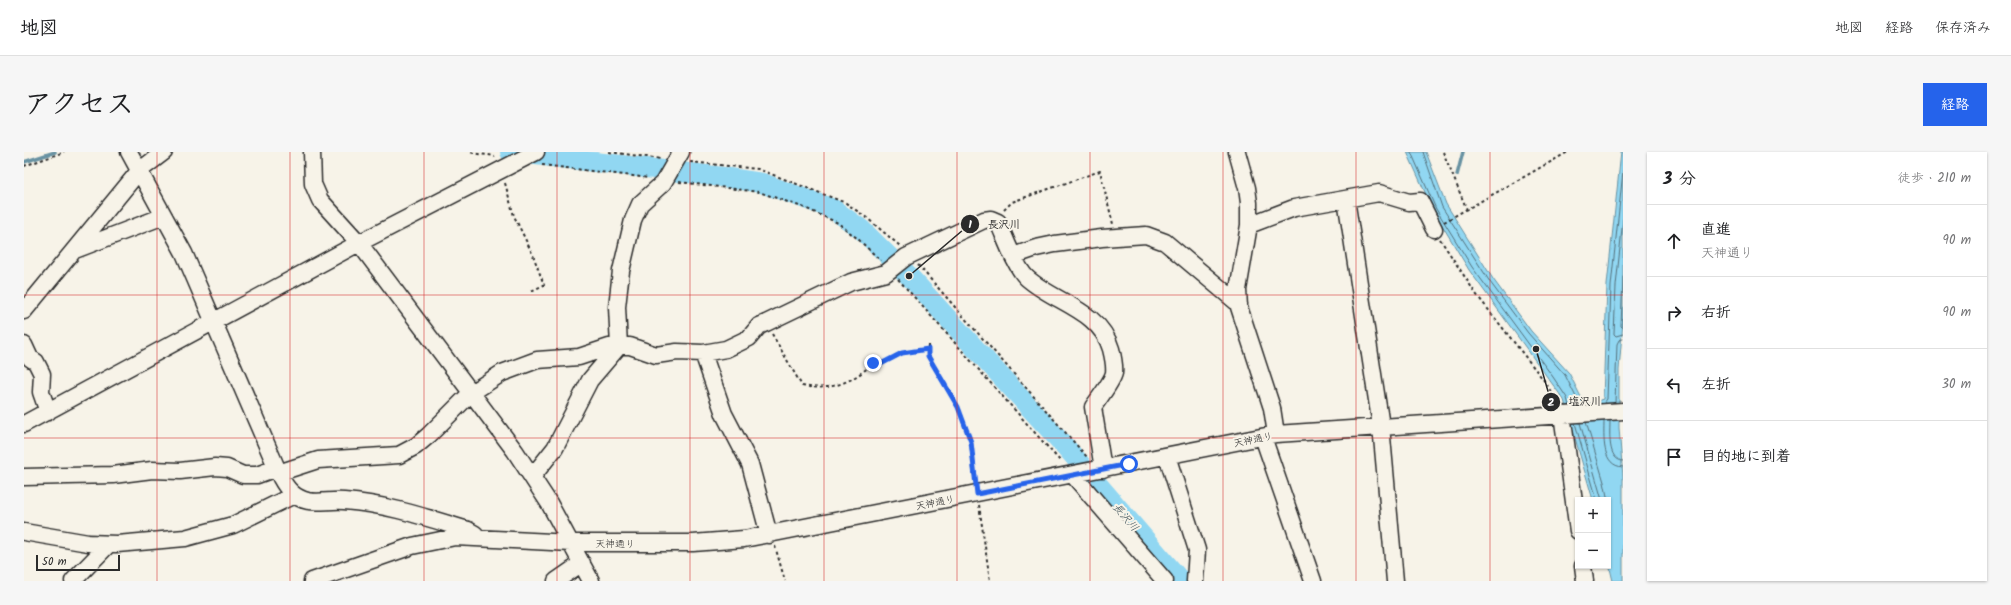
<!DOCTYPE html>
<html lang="ja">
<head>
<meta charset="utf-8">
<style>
	:root { --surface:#fff; --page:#f6f6f6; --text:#202124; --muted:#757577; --line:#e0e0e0; --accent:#2563eb }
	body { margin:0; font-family:Kalam,"Klee One",sans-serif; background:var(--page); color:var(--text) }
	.controls { position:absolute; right:12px; bottom:12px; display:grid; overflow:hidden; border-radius:0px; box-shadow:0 1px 3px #0004 }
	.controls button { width:36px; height:36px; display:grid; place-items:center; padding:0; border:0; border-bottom:1px solid var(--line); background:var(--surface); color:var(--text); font:20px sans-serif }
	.scale { position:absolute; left:12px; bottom:10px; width:84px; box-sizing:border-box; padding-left:4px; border:2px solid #2b2b2b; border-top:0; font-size:11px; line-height:14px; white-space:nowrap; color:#2b2b2b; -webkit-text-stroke:3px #f7f3e8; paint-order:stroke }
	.stop { position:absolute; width:12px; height:12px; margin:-9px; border:3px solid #2563eb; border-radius:50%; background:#fff }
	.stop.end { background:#2563eb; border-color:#fff; box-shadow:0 1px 4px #0008 }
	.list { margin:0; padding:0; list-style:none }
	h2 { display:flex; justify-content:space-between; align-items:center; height:52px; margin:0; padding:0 16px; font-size:17px }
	h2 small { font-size:13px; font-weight:400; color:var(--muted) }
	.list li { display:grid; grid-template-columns:26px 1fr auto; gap:12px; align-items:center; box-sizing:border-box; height:72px; padding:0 16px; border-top:1px solid var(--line) }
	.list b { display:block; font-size:15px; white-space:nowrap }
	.list p { margin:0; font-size:13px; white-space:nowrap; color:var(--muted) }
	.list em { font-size:13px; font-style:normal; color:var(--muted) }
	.icon { flex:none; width:22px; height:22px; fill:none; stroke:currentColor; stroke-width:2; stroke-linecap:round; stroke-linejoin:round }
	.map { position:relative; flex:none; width:1599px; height:429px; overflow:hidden; border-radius:0px }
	header { display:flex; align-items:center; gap:24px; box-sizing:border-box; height:56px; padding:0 20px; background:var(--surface); border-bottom:1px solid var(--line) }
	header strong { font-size:19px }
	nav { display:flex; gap:22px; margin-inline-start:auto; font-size:14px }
	.intro { display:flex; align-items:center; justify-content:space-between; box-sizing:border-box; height:96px; padding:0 24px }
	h1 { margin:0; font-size:28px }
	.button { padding:10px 18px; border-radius:0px; background:var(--accent); color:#fff; font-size:14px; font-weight:700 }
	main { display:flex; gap:24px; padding:0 24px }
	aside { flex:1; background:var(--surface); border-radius:0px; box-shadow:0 1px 3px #0004 }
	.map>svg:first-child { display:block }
	.water { fill:#91d7f2; stroke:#6892a2 }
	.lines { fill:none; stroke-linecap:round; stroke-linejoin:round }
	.shore { stroke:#54707b; stroke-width:1 }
	.stream { stroke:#6892a2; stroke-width:3.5 }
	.river { stroke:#91d7f2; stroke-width:20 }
	.minor-casing { stroke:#2b2b2b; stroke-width:19 }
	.path { stroke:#2b2b2b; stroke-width:2; stroke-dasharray:3 3; stroke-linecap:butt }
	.minor { stroke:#f7f3e8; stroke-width:16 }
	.route { stroke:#2563eb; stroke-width:5 }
	.grid { fill:none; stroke:#d62828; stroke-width:1; stroke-opacity:0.55 }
	.labels { text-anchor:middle; stroke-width:4; stroke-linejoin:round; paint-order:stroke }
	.street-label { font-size:10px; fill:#2b2b2b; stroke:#f7f3e8 }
	.water-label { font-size:11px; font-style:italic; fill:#44565d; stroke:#f7f3e8 }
	.leader { fill:none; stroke:#2b2b2b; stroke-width:1.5 }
	.callout-dot { fill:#2b2b2b; stroke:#f7f3e8; stroke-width:1.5 }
	.mark-label { font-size:12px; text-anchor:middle; font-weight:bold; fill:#fff }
	.callout-label { font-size:11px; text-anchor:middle; font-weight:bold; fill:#2b2b2b; stroke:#f7f3e8; stroke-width:4; stroke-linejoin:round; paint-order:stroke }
</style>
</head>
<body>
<header>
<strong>地図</strong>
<nav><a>地図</a><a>経路</a><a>保存済み</a></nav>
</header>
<div class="intro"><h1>アクセス</h1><a class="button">経路</a></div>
<main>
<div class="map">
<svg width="1599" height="429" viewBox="0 0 1599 429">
	<rect width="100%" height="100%" fill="#f7f3e8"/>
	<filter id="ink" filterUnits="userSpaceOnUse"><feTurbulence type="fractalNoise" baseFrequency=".025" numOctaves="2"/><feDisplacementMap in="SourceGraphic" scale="8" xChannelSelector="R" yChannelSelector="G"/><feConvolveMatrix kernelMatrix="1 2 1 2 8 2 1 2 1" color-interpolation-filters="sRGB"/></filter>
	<g filter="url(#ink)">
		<!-- water -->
		<path class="water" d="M1383 0H1402L1422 52 1469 127 1507 179 1545 221 1561 253 1579 247 1583 133 1597 0H1599V169L1595 218V276L1599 325V429H1589L1584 408V348H1569L1540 248 1445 118 1409 58Z"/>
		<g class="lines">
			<!-- shore -->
			<path class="shore" d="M1387 0 1412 57 1448 115 1529 225 1543 246 1545 254
				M1399 0 1418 55 1466 130 1504 181 1541 223 1556 253
				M1599 67 1592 134 1590 182 1592 184 1599 182
				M1599 125 1597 174 1599 176
				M1580 251 1583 247 1587 134 1599 19
				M1591 251 1593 192 1595 188 1599 187
				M1580 269C1580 285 1577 314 1599 315
				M1586 269C1586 281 1583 308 1599 309
				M1562 270 1580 330 1584 349
				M1551 271 1573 348
				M1556 271 1578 348"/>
			<!-- stream -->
			<path class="stream" d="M0 10 31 0
				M1433 23 1439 0"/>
			<!-- river -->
			<path class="river" d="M486 0 699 25 738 31 809 57 837 77 885 124 1047 301 1157 429"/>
			<!-- minor casing -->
			<g class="minor-casing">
				<path id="minor" d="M105 0 160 101 257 326C263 337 270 346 284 349 295 351 308 348 320 349 363 352 404 366 444 378L451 382
					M288 0 289 32 296 48 335 91 491 299 525 351 567 429
					M1213 0 1223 36 1225 51V73L1214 138 1215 155 1248 256 1252 282
					M1322 47 1357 274 1371 429
					M1225 73 1270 56 1355 41 1385 50 1396 49 1410 77
					M51 98 140 64
					M989 104 1012 96 1031 92 1078 86 1122 83 1141 90 1215 152
					M0 159 115 19 140 0
					M0 193 6 206 12 210 18 222 17 240 24 260
					M679 201 700 262 726 312 745 383
					M1538 262 1554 379
					M0 272 335 91 512 0
					M1239 285 1289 429
					M1143 304 1173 398 1171 429
					M254 321 294 308 375 303 392 294 405 283 447 241 478 221 513 208 555 205 585 195 595 194H606L632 203 653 200 679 201 702 197 725 186 735 174 742 171 827 130 862 121 882 105 960 68 967 67 974 70C981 85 991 115 1003 126 1031 151 1076 158 1087 197 1089 205 1091 213 1090 221 1088 230 1075 246 1069 255L1079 317
					M1049 323 1141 429
					M0 325 89 323 128 318 156 319 191 315 203 316 219 323H233L252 316
					M508 325 531 296 566 228 595 194 593 155 597 119 609 68 616 52 639 31 657 0
					M0 380 64 391 93 392 161 386 209 373 270 343
					M1559 414 1561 429
					M49 429 85 392
					M288 429 388 394 431 385 547 391H669L720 387 1252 282 1599 259
					M532 429 558 411"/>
			</g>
			<!-- path -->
			<path class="path" d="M447 0C455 4 463 1 471 5
				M585 0 638 7
				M1419 0 1443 58
				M666 10 734 17 822 51 843 66 876 94
				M518 13 625 26
				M0 14 40 0
				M655 30 735 40 781 56 814 71 834 87 857 109
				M481 31 490 64 509 103 520 133 507 139
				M980 58 988 50 1076 19 1089 72
				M1420 70 1544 0
				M1416 87 1452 142 1522 231 1533 251
				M894 113 1063 305
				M874 127 1037 310
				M748 182 778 234C807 239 828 231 849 211L855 213 878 201 904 197
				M904 193V204L934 255 947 290 951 329
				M955 353 966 429
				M751 394 761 429"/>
			<!-- minor -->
			<use href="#minor" class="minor"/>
		</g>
	</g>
	<g class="lines" filter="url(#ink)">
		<!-- route -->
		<path class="route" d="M849 211 855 213 878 201 904 197V204L934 255 947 290 953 342 1105 312"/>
	</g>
	<!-- grid -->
	<path class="grid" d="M133 0V429M266 0V429M400 0V429M533 0V429M666 0V429M800 0V429M933 0V429M1066 0V429M1199 0V429M1332 0V429M1466 0V429M0 143H1599M0 286H1599"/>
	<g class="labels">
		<!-- street labels -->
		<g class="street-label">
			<text transform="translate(1229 287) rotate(-11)" y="4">天神通り</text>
			<text transform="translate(911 350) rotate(-11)" y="4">天神通り</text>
			<text x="591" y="395">天神通り</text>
		</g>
		<!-- water labels -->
		<g class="water-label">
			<text transform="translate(1102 365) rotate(49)" y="4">長沢川</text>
		</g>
	</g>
	<!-- callouts -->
	<path class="leader" d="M885 124L946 72M1512 197L1527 250"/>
	<g class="callout-dot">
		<circle cx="885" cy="124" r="4"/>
		<circle cx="1512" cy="197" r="4"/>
		<circle cx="946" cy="72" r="10"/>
		<circle cx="1527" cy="250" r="10"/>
	</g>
	<g class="mark-label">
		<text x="946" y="76">1</text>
		<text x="1527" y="254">2</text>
	</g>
	<g class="callout-label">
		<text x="980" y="76">長沢川</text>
		<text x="1561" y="253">塩沢川</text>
	</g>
</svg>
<div class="controls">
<button>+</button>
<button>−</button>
</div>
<div class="scale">50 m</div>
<div class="stop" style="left:1105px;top:312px"></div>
<div class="stop end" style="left:849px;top:211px"></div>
</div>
<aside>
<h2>3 分<small>徒歩 · 210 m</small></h2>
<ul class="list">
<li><svg class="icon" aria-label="ahead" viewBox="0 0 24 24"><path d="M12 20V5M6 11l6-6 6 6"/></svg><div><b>直進</b><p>天神通り</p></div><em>90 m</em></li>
<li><svg class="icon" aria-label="right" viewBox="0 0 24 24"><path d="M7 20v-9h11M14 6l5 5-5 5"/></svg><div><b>右折</b></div><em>90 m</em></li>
<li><svg class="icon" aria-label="left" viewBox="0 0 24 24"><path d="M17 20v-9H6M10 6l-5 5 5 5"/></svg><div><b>左折</b></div><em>30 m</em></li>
<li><svg class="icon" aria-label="arrive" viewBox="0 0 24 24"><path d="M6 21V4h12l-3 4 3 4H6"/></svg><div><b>目的地に到着</b></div></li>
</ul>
</aside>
</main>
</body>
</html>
